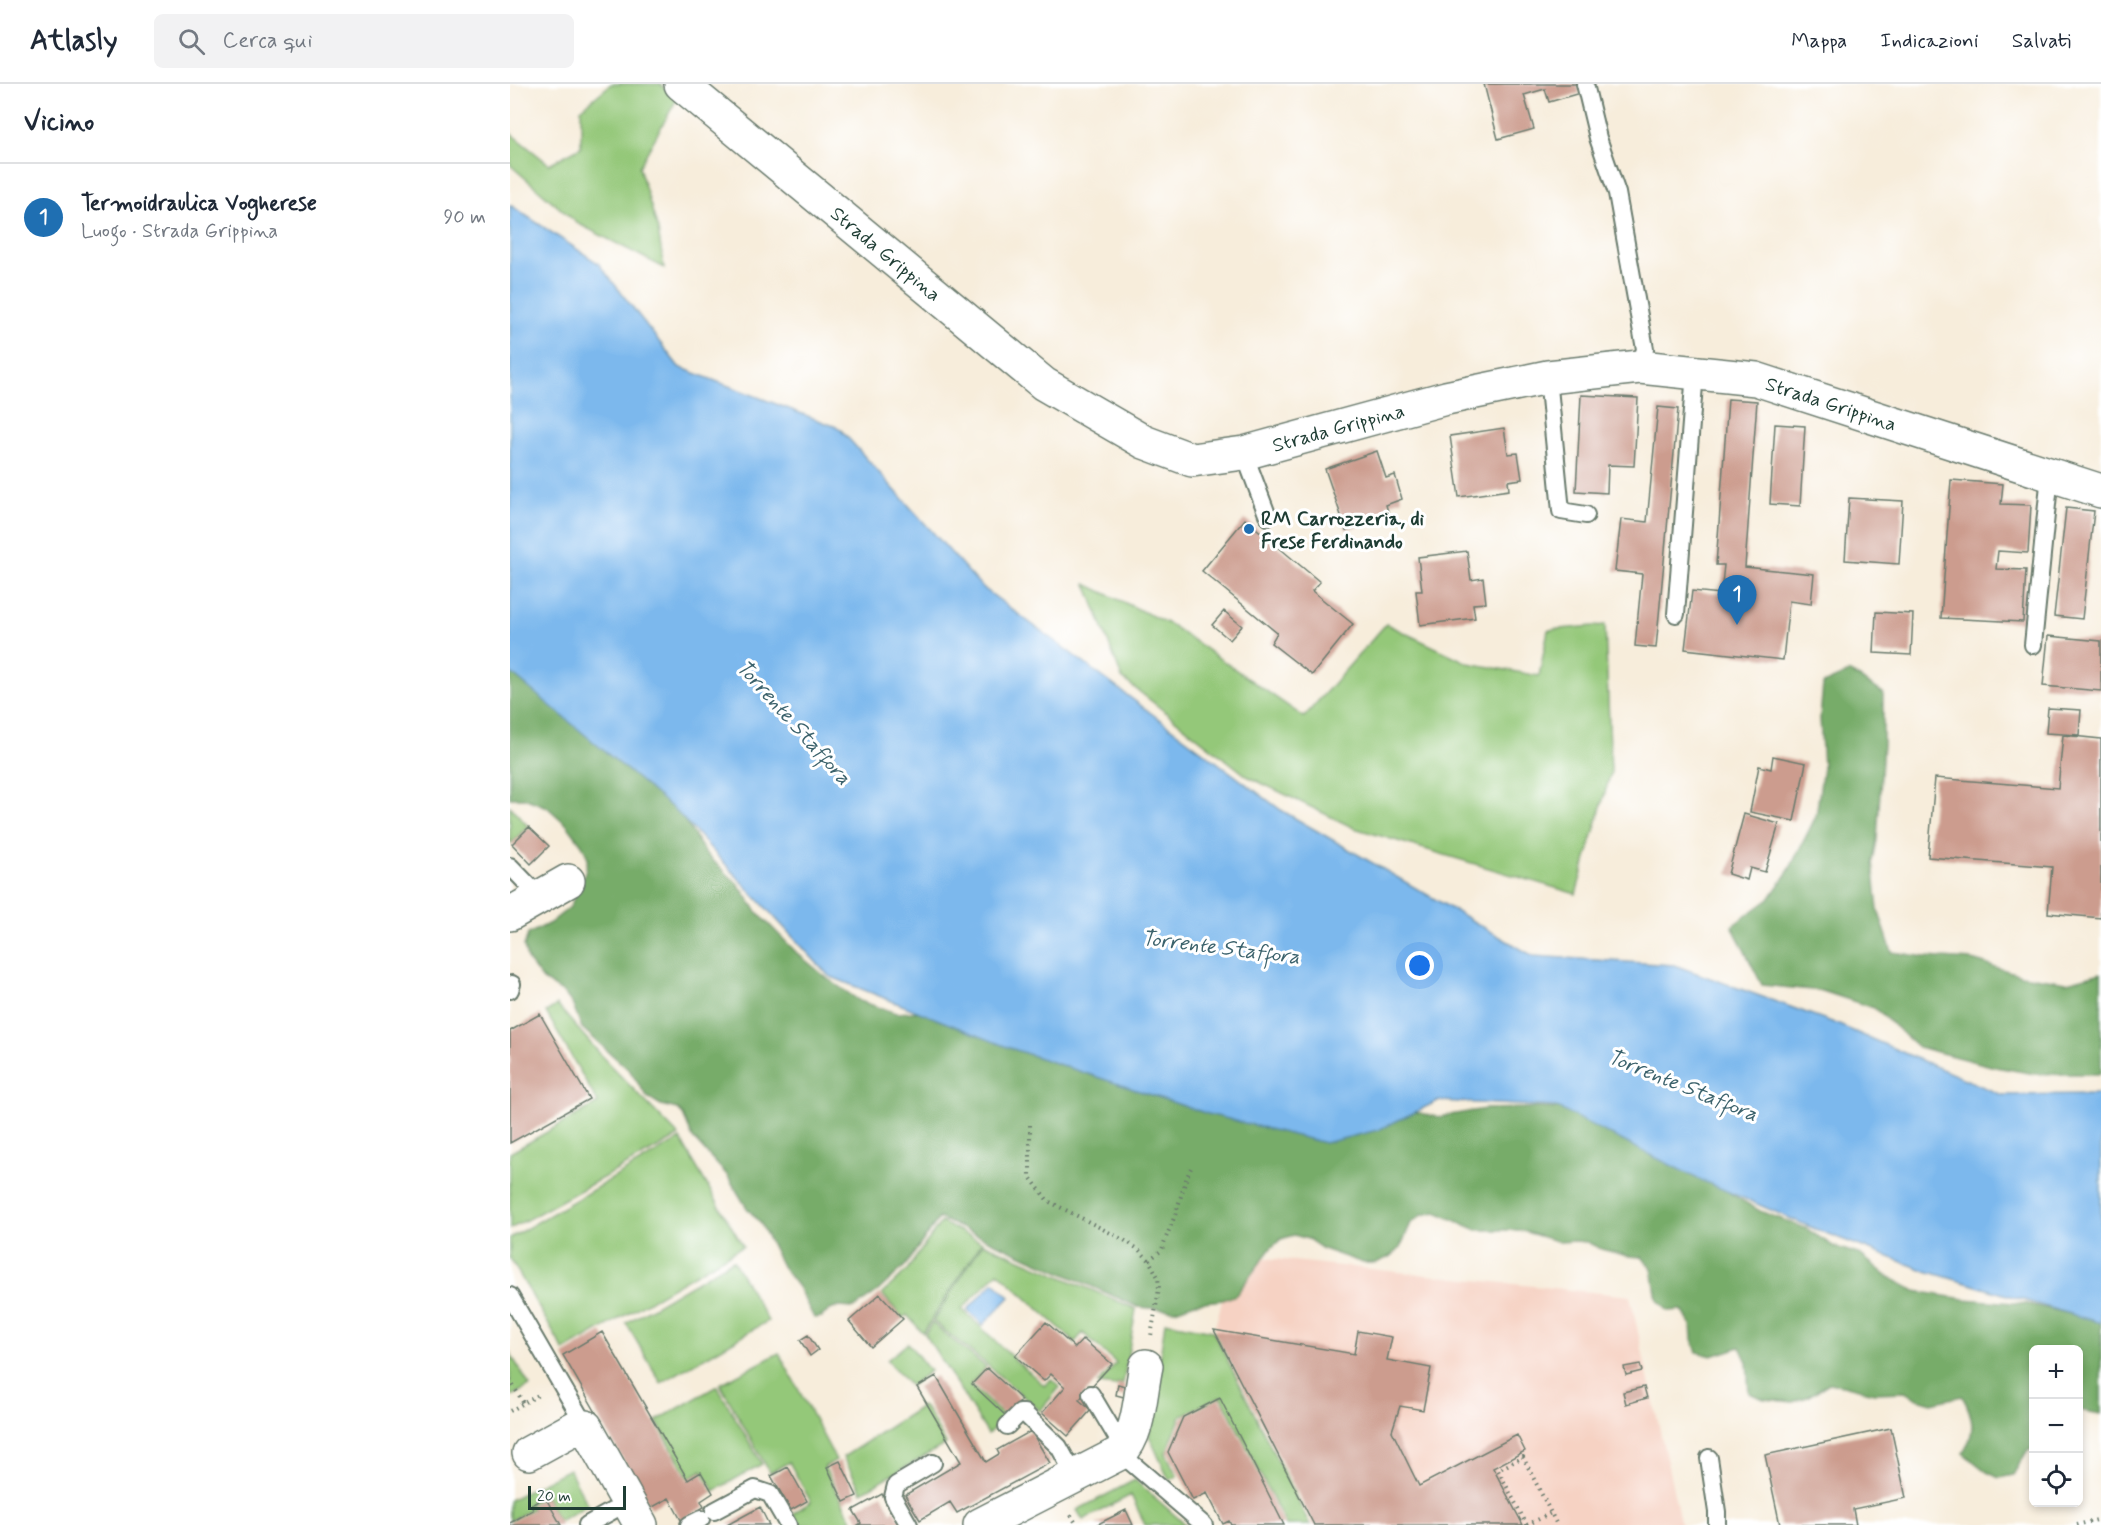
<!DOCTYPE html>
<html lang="it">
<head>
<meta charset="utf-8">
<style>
	:root { --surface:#fff; --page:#f2f2f3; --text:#1f2937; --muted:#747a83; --line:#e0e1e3; --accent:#1f6fb2 }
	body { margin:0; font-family:Mynerve,sans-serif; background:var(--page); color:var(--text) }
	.controls { position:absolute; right:18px; bottom:18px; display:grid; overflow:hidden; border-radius:9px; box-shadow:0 3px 9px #0003 }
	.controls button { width:54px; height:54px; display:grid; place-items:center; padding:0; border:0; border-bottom:2px solid var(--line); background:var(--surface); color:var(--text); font:30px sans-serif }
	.scale { position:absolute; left:18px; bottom:15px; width:98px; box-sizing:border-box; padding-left:6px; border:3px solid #1f3d34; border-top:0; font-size:16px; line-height:21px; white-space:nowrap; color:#1f3d34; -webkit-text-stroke:4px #fff; paint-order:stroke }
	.you { position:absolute; left:910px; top:882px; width:21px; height:21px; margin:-15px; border:4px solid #fff; border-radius:50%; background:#1a73e8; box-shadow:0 0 0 9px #1a73e833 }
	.badge { display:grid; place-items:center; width:39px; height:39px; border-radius:50%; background:var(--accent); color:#fff; font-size:20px; font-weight:700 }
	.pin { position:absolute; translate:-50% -50px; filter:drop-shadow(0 2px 3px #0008) }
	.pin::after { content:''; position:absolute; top:32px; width:21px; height:18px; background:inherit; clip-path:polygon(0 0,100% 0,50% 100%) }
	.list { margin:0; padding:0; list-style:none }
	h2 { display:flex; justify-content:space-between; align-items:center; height:78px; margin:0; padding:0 24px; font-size:26px }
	h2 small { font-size:20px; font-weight:400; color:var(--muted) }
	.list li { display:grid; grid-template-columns:39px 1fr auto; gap:18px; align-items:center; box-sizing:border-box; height:108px; padding:0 24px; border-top:2px solid var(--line) }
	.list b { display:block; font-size:22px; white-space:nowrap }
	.list p { margin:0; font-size:20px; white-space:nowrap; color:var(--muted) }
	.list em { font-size:20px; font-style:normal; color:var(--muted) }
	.icon { flex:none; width:33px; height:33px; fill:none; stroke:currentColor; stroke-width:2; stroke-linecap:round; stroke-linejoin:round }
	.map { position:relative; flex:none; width:1591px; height:1441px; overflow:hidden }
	header { display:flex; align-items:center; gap:36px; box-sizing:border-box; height:84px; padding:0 30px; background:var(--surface); border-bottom:2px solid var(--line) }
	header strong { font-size:28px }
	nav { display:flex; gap:33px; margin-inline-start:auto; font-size:21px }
	.search { width:420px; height:54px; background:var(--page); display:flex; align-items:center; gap:15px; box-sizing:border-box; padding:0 21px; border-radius:9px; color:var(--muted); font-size:22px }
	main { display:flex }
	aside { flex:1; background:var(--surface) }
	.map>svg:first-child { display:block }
	.built { fill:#f6d2c3 }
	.green { fill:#94c879; stroke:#5a8256; stroke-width:1.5 }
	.forest { fill:#77ac69; stroke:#4b744e; stroke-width:1.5 }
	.water { fill:#7bb8ed; stroke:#4d7a90; stroke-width:1.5 }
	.building { fill:#cc9c8e }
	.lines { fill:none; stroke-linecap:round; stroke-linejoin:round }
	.service-casing { stroke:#6b7b6e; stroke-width:20 }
	.minor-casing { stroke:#6b7b6e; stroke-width:36 }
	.path { stroke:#6b7b6e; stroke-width:4; stroke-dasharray:1.5 4.5; stroke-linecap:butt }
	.service { stroke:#fff; stroke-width:16 }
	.minor { stroke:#fff; stroke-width:33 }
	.poi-dot { fill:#1f6fb2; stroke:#fff; stroke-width:2 }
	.labels { text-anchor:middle; stroke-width:6; stroke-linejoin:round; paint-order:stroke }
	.street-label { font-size:20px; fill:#1f3d34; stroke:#fff }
	.poi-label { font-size:20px; font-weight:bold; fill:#1f3d34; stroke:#fff; text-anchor:start }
	.water-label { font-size:21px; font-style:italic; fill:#3b626c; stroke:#fff }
</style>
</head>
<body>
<header>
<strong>Atlasly</strong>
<div class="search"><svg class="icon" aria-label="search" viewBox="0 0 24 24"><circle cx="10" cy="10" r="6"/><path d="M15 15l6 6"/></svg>Cerca qui</div>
<nav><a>Mappa</a><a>Indicazioni</a><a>Salvati</a></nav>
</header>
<main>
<aside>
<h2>Vicino<small></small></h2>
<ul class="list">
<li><span class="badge">1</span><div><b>Termoidraulica Vogherese</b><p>Luogo · Strada Grippina</p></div><em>90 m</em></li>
</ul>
</aside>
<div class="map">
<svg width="1591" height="1441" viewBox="0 0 1591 1441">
	<rect width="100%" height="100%" fill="#fff"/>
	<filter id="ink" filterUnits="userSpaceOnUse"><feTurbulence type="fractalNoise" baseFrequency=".0167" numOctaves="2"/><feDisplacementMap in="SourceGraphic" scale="12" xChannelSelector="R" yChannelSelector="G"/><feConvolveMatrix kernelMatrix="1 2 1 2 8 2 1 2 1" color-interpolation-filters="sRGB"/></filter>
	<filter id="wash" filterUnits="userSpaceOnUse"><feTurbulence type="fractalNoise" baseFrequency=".008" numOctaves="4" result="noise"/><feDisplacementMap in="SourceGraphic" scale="24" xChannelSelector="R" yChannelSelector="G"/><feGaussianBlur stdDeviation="1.35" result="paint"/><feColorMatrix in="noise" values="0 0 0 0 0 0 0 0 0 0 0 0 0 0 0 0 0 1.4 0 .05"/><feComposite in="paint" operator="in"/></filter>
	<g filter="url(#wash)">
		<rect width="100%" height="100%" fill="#f7eddb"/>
		<!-- built -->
		<path class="built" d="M725 1171 1120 1212 1171 1441H804L704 1246Z"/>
		<!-- green -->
		<path class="green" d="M101 0H150L167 15 129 83 148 146 154 184 67 139 0 81V49L39 80 71 63V25Z
			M576 500 661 541 794 633 876 540 958 579 1029 592 1038 546 1095 541 1101 688 1066 810 844 744 737 692 612 594Z
			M0 722 18 742 1 759 0 758Z
			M47 921 98 979 169 1052 0 1145V1069L88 1019 36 928Z
			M170 1055 233 1162 54 1267 0 1174V1154Z
			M431 1138 472 1158 413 1249 397 1231 393 1234 372 1210 397 1186Z
			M473 1159 626 1225 613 1300 607 1299 606 1302 588 1300 606 1279 573 1249 565 1258 488 1188 452 1225 503 1274 535 1302 541 1295 550 1303 530 1327 475 1279 423 1237Z
			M223 1176 258 1237 151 1299 116 1239Z
			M655 1238 703 1247 800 1441H776L711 1312 671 1332 656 1369 667 1392 659 1396 639 1352Z
			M422 1239 476 1283 460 1301 495 1333 478 1350 415 1250Z
			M398 1259 420 1287 400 1302 377 1276Z
			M0 1269 20 1302 0 1313Z
			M269 1269 326 1376 314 1383 342 1436 333 1441H290L283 1429 301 1418 279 1378 260 1389 210 1300Z
			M207 1302 252 1380 204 1407 192 1386 179 1394 146 1337Z
			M412 1322 418 1328 436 1360 352 1408 333 1373Z
			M59 1385 78 1421 49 1437 35 1412 19 1420 22 1425 0 1437V1416Z
			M625 1396 676 1441H635L621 1411 573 1436 567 1426Z"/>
		<!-- forest -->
		<path class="forest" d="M0 520 166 723 196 770 228 800 248 829 287 869 318 895 350 917 386 929 435 926 928 1033 975 1025 1026 1024 1057 1025 1195 1087 1221 1110 1250 1127 1295 1144 1323 1162 1351 1171 1377 1192 1405 1207 1454 1215 1518 1220 1591 1237V1330L1569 1326 1568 1266H1524L1523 1365 1517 1367 1503 1391 1489 1394 1477 1388 1453 1369C1466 1349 1464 1332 1452 1312L1422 1319 1408 1315 1395 1308 1364 1309 1333 1301 1319 1299 1297 1313 1283 1318 1254 1315 1239 1309 1237 1278 1230 1263 1202 1272 1187 1268 1182 1255 1181 1240 1172 1226 1158 1227 1147 1215 1142 1185 1132 1173 1118 1172 1091 1165 1077 1158 1065 1157 1050 1158 1009 1146H967L926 1128 912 1131 901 1139 890 1164 879 1173 866 1179H853L813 1165 798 1155 784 1151 771 1155 761 1164 726 1211 713 1216 685 1219 665 1226 628 1223 429 1134 395 1182 368 1207 344 1224 328 1223 320 1226 311 1233 304 1234 288 1203 272 1182 251 1140 237 1124 217 1091 183 1054 173 1031 167 1025 151 1021 137 1013 120 987 72 944 63 921 54 909 33 896 17 875 14 862 18 850 40 839 60 823 75 788 78 774 72 761 57 741 37 723 14 714H0Z
			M1340 588 1373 609V659L1367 756 1363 777 1368 826 1382 868 1416 873 1462 876 1511 891 1557 898 1591 889V990H1525L1485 983 1408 963 1364 924 1312 907 1252 901 1222 842 1259 815 1279 786 1306 732 1313 683 1310 634 1313 600Z"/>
		<!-- water -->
		<path class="water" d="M0 121 88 179 169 283 329 344 472 503 771 726 1023 872 1164 881 1322 938 1492 1011 1591 1010V1239L1416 1187 1305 1145 1184 1093 1046 1023 928 1017 868 1046 815 1059 698 1030 497 963 319 892 166 727 0 588Z
			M484 1198 500 1213 473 1241 457 1226Z"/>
		<g id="blocks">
			<!-- building -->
			<path class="building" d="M974 0H1067L1070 9 1039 18 1035 5 1014 11 1024 45 988 55Z
				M1071 311 1128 314 1124 382 1098 381 1097 409 1066 407Z
				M1218 315 1247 317 1235 483 1304 490 1301 520 1279 517 1273 576 1175 565 1182 507 1211 510 1214 481H1206Z
				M1148 323 1168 325 1146 564 1125 562 1132 490 1105 487 1111 435 1137 438Z
				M1265 340 1295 342 1290 422 1260 420Z
				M994 344 998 370 1008 369 1012 395 998 397 999 406 949 413 940 352Z
				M867 367 876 394 885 391 892 415 876 421 879 431 836 446 815 385Z
				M1441 396 1493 400 1491 420 1521 421 1518 469 1488 467 1486 485 1516 486 1513 538 1431 534Z
				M1339 414 1393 417 1389 480 1335 476Z
				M1556 424 1584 427 1572 535 1544 532Z
				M735 435 810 498 802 507 843 540 802 591 761 559 767 549 692 487Z
				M957 467 961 496 973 494 976 519 963 520 965 534 910 541 906 507H912L908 473Z
				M714 527 732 542 720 556 702 541Z
				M1366 528 1403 530 1401 571 1364 569Z
				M1538 552 1591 557V607L1533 602Z
				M1538 624 1571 626 1569 651 1536 649Z
				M1553 651 1591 655V834L1538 829 1542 783 1418 773 1425 694 1548 704Z
				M1263 672 1296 679 1284 737 1240 728 1249 682 1261 685Z
				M1234 730 1269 740 1255 788 1240 784 1237 796 1218 790Z
				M19 743 39 762 21 780 2 760Z
				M30 930 79 1015 0 1059V947Z
				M370 1210 393 1235 361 1263 339 1237Z
				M536 1238 565 1264 573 1255 602 1280 569 1316 581 1326 558 1352 532 1329 555 1303 541 1290 534 1297 505 1272Z
				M704 1246 844 1270 848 1247 882 1253 877 1276 921 1284 913 1326 890 1322 882 1347 909 1402 1007 1351 1015 1367 983 1384 1013 1441H804Z
				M92 1248 178 1396 191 1388 203 1409 191 1417 194 1423 171 1436 159 1414 141 1424 53 1271Z
				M298 1251 308 1266 300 1272 290 1256Z
				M1130 1280 1132 1287 1116 1291 1114 1283Z
				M477 1284 512 1316 496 1332 462 1300Z
				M426 1292 476 1378 489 1370 487 1366 521 1347 540 1379 447 1429 440 1418 410 1436 395 1411 451 1378 407 1303Z
				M608 1300 615 1302 614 1313 606 1311Z
				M1134 1303 1137 1314 1116 1320 1113 1308Z
				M710 1314 761 1415 774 1441H721L719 1437 713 1440 697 1409 683 1416 658 1368 673 1333Z
				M1381 1344 1396 1414 1343 1425 1346 1441H1270L1255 1371Z
				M330 1377 347 1412 334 1418 317 1383Z
				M278 1383 297 1417 281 1426 261 1392Z
				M372 1410 381 1428 385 1426 393 1441H348L351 1439 343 1426Z
				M35 1413 51 1441H0V1439L23 1426 21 1421Z
				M250 1423 259 1441H217Z
				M616 1426 623 1441H586Z"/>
		</g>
	</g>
	<g filter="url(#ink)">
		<use href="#blocks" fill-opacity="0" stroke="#6b7b6e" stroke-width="1.5"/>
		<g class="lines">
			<!-- service casing -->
			<g class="service-casing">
				<path id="service" d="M1075 0 1088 54 1107 109 1135 265 1130 283
					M1038 293 1051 427 1076 431
					M734 369 758 433
					M1166 530 1185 288
					M1523 561 1540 390
					M0 782 30 813
					M0 906 2 900
					M0 1212 76 1343
					M581 1310 606 1352 617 1363
					M497 1342 510 1329H514L549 1363 565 1392
					M610 1369 694 1441
					M1199 1374 1207 1428V1441
					M204 1427 245 1405 260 1410 278 1441
					M77 1441 118 1418
					M179 1441 191 1435
					M399 1441 383 1413 386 1401 423 1379"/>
			</g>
			<!-- minor casing -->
			<g class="minor-casing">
				<g id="minor">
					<path id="s1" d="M171 0 534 300 634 358 682 376 734 369 936 314 1038 293 1130 283 1246 295 1591 407"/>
					<path d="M0 830 58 797"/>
					<path d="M19 1369 68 1342 76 1343 131 1441"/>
					<path d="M470 1441 610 1369C630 1350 630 1309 636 1282"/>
				</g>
			</g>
			<!-- path -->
			<path class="path" d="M520 1041V1093L538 1117 614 1156 628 1165 639 1176 648 1193 649 1205 641 1252
				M639 1176 652 1166C655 1154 660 1145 664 1134 671 1116 673 1099 682 1082
				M0 1296 14 1320
				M0 1327 30 1310
				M561 1431 567 1441
				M1017 1441 988 1386 1013 1373 1047 1441
				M1017 1441 1041 1429
				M1567 1441 1591 1435"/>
			<!-- service -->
			<use href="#service" class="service"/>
			<!-- minor -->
			<use href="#minor" class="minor"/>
		</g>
	</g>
	<!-- markers -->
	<circle class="poi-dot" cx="739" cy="445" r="6"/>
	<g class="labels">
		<!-- street labels -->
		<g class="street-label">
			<text dy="7" stroke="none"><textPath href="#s1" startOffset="266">Strada Grippina</textPath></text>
			<text dy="7" stroke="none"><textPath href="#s1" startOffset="1292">Strada Grippina</textPath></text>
			<text dy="7" stroke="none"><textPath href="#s1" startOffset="788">Strada Grippina</textPath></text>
		</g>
		<!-- poi labels -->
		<g class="poi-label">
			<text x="751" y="441">RM Carrozzeria, di<tspan x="751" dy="23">Frese Ferdinando</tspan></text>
		</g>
		<!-- water labels -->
		<g class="water-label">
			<text transform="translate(284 638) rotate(48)" y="7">Torrente Staffora</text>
			<text transform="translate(711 863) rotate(7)" y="7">Torrente Staffora</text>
			<text transform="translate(1173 1001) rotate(22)" y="7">Torrente Staffora</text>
		</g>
	</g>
</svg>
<div class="controls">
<button>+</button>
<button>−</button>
<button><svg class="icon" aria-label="locate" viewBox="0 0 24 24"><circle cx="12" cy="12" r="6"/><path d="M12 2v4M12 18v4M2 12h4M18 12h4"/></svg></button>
</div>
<div class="scale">20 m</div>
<div class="you"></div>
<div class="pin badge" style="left:1227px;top:541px">1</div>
</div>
</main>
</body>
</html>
